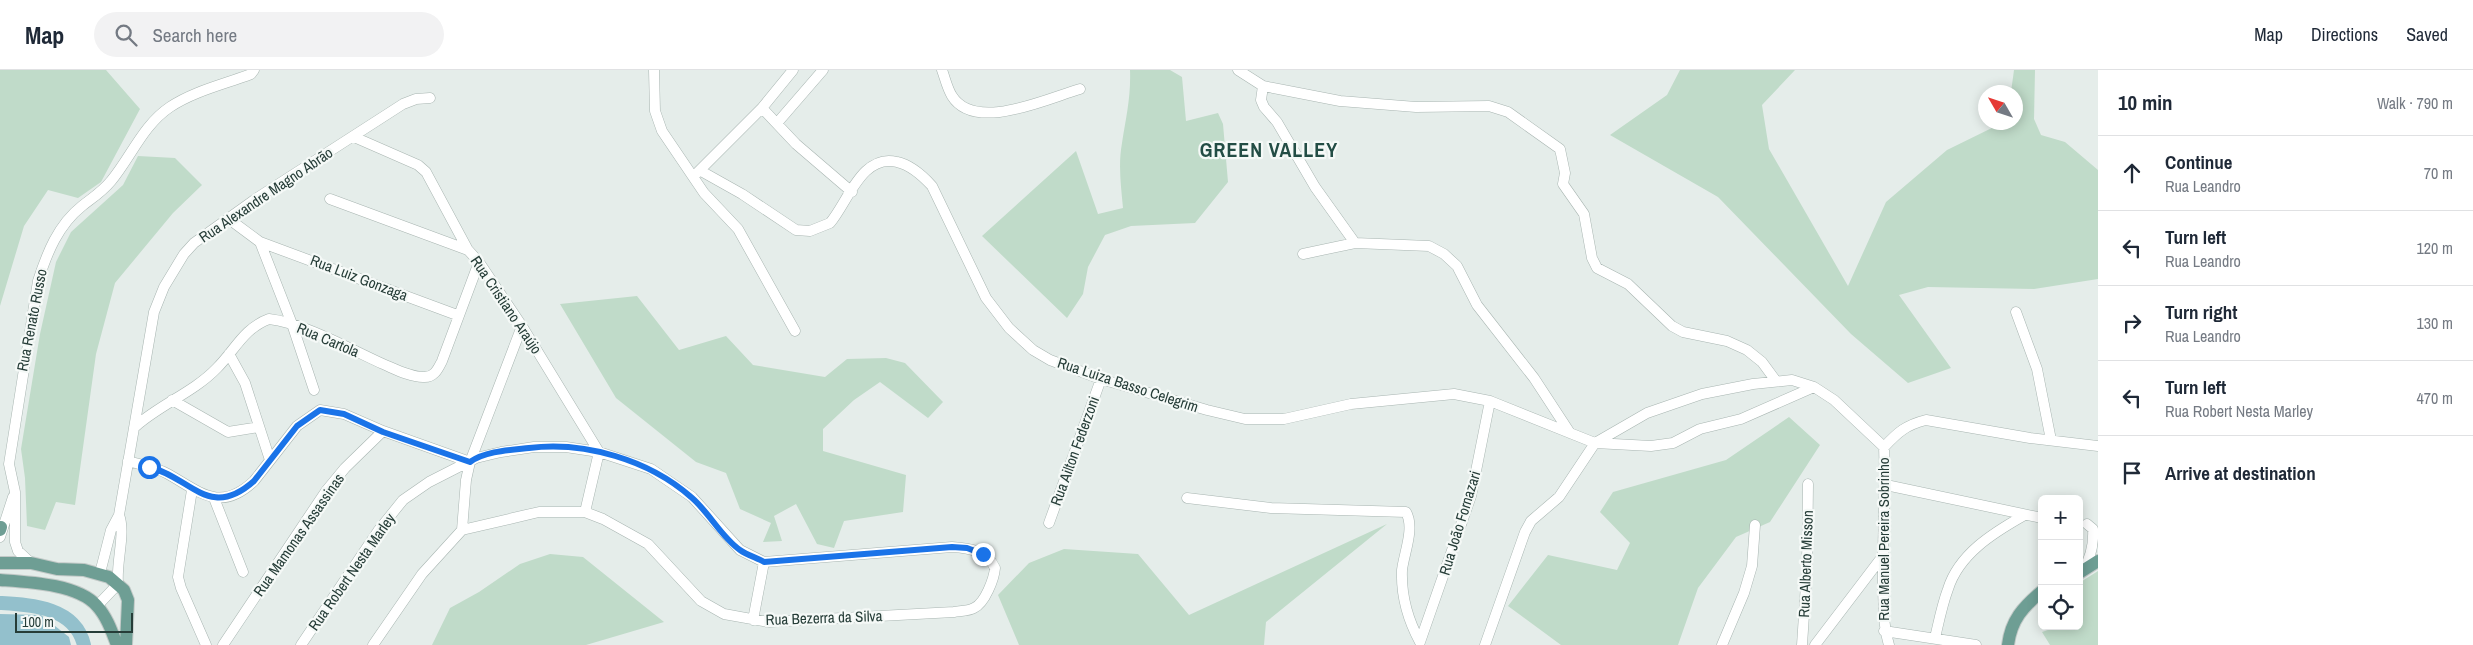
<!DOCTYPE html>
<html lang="en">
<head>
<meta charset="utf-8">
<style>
	:root { --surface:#fff; --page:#f2f2f3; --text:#1f2937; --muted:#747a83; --line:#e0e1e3 }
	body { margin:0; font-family:"Archivo Narrow",sans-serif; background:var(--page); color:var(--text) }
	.controls { position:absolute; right:15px; bottom:15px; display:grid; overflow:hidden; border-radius:8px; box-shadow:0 2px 12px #0003 }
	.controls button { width:45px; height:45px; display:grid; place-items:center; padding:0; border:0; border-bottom:1px solid var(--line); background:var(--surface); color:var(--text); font:25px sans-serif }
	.compass { position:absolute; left:1978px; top:15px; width:45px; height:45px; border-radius:50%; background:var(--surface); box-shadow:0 2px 12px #0003; rotate:309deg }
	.scale { position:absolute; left:15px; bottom:12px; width:118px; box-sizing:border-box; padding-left:5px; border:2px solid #263d38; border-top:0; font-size:14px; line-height:18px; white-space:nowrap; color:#263d38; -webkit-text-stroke:4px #f5f9f7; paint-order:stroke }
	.stop { position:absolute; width:15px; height:15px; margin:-11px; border:4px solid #1a73e8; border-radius:50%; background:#fff }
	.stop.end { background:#1a73e8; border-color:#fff; box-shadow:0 1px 5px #0008 }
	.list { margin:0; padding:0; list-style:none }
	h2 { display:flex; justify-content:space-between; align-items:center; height:65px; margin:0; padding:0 20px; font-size:21px }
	h2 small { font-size:16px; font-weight:400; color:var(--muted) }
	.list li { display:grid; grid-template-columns:32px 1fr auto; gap:15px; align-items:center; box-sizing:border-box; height:75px; padding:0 20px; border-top:1px solid var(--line) }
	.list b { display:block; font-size:19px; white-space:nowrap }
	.list p { margin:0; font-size:16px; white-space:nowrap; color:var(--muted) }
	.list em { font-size:16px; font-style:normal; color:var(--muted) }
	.icon { flex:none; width:28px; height:28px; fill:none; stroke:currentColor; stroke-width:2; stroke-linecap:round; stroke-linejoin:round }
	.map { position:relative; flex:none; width:2098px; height:575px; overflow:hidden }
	header { display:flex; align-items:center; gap:30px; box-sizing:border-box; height:70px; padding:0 25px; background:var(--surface); border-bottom:1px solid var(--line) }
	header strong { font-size:24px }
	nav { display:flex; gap:28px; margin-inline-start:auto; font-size:18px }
	.search { width:350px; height:45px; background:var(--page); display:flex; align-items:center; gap:12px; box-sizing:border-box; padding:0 18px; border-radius:28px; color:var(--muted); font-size:19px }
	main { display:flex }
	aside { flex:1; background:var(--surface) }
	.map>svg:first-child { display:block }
	.green { fill:#c0dbc9 }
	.water { fill:#93c0cc }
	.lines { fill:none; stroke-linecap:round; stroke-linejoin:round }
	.river { stroke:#93c0cc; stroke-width:14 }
	.minor-casing { stroke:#a8b5b1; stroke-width:11 }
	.major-casing { stroke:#c2c9c7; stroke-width:14 }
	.minor { stroke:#fff; stroke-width:10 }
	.major { stroke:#6e9e94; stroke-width:12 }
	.route { stroke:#1a73e8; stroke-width:6 }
	.labels { text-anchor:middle; stroke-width:4.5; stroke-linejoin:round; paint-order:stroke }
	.street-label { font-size:15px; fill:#263d38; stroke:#f5f9f7 }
	.district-label { font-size:20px; font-weight:bold; letter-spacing:1px; fill:#234d45; stroke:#f5f9f7 }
</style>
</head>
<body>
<header>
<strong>Map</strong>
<div class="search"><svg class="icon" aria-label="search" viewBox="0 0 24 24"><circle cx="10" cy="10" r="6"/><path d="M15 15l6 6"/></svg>Search here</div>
<nav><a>Map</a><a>Directions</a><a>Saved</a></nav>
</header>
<main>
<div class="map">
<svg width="2098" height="575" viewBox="0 0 2098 575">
	<rect width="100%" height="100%" fill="#e5edea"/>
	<!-- green -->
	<path class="green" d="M0 0H106L140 39 101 112 78 128 48 120 24 156 0 236Z
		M1130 0H1170L1182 7 1186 51 1218 43 1223 54 1228 112 1195 153 1131 156 1105 165 1088 197 1083 224 1067 248 982 166 1076 81 1098 144 1123 138C1121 116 1118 95 1122 73 1126 47 1131 27 1130 0Z
		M1680 0H1795L1762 35 1769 79 1848 216 1886 132 1947 80 2002 53 2016 52V22H2011L2014 0H2035L2034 49 2041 65 2065 72 2098 100V209L2034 219 1928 217 1899 225 1951 298 1908 313 1851 264 1718 127 1610 65 1667 25Z
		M138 86 175 88 202 115 173 143 115 213 96 284 75 435 56 432 45 460 27 456 25 408 21 379 40 264 56 192 71 162 123 115Z
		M637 226 679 280 726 266 753 295 825 307 847 289 886 288 905 293 943 332 928 348 880 312 854 330 823 359V381L906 405 903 442 844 451 834 478 817 474 796 434 774 446 782 471 763 472 771 453 740 439 726 403 696 392 616 328 560 234Z
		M1789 347 1820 375 1770 452 1736 467 1698 518 1678 575H1561L1508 536 1548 485 1617 500 1630 473 1600 442 1613 422 1726 390Z
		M1387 454 1266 552 1264 575H1019L998 525 1029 493 1064 479 1138 484 1189 545Z
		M550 484 583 487 664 552 586 575H432L450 538 479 522 520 494Z
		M2098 501V575H2050L2042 562 2060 556H2079V513Z"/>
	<!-- water -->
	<path class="water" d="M0 544 41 545 69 567 71 575H0Z"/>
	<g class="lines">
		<!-- river -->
		<path class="river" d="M0 533C32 535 75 537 84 575"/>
		<!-- minor casing -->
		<g class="minor-casing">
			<path id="minor" d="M654 0 655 41 662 61 704 123 738 159 795 261
				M942 0C945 8 947 18 952 26 975 63 1048 28 1080 19
				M1238 0 1263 16 1340 31 1416 37 1489 36 1508 42 1560 79 1565 103 1563 114 1584 144 1592 188 1597 198 1628 214 1672 256 1683 262 1727 271 1747 280 1762 292 1776 311
				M1263 16 1261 30 1264 37 1277 52 1315 117 1355 173
				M762 38 796 74 852 122
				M778 52 823 0
				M354 67 418 95 426 102 468 180 479 192 522 256 599 382 585 442
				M701 101 742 124 796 160 810 161 830 153C848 132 862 83 897 92 911 95 922 105 932 116L986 228 1009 258 1033 280 1050 290 1101 309 1207 340 1245 349H1284L1351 334 1454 324 1490 331 1595 373 1651 376 1673 373 1700 359 1741 349 1814 317
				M697 103 762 38 793 0
				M330 129 468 180
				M229 149 260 172 292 254 314 320
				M260 172 457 245
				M1303 184 1355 173 1429 176 1444 184 1457 196 1477 235 1534 308 1570 363
				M2016 242 2037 299 2051 370
				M229 284 245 313 270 390
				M172 330 228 362 259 357
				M136 356C161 334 194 322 217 298 235 280 244 258 269 249 304 253 350 279 383 294 395 299 410 307 423 307 434 308 438 299 442 291L479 192
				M128 391C141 395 156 397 168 404 200 422 220 443 254 411L297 356 320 340 344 344 383 361 470 392
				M1886 415 2042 448
				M192 420 178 507 181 518 206 575
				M214 428 243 502
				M1187 428 1271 438 1406 442C1415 458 1404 483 1402 500 1401 526 1408 550 1420 572L1471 426 1490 331
				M1049 453 1101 309
				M462 460 466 410 470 392 522 256
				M0 467 13 427
				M31 493 18 481 15 472V422L9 394 38 211C47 183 58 155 82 136 92 128 102 122 111 111 131 87 143 55 170 37 194 21 225 14 251 4L254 0
				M2083 501C2091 487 2094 475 2093 459L2087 454
				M100 503 111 460 119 445 154 242 164 217 184 184 194 173 257 128 403 34 416 29 430 28
				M97 536 118 514C116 491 126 463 119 445
				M753 550 764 492
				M1884 561 1976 575
				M1935 568C1939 551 1942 535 1948 519 1959 484 1993 463 2023 446
				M223 575 326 421 345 398 383 361
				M301 575 378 461 403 430 429 412 476 388 501 382 534 377H566L599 382 651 399 692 427 740 480 764 492 952 477C970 478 987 481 995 498 994 509 985 533 974 538 969 541 960 541 954 542L768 552 724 544 701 531 648 474 603 449 585 442H539L462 460 422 504 373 575
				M1485 575 1525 462 1531 451 1559 427 1595 373 1647 343 1702 324 1753 314 1792 310 1814 317 1834 330 1884 377
				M1722 575 1744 523 1752 496 1755 455
				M1802 575 1807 499 1808 414
				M1815 575 1882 487
				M1889 575C1883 556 1884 538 1883 518 1882 471 1886 424 1884 377 1898 362 1906 355 1926 350L2030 368 2098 376"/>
		</g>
		<!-- major casing -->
		<g class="major-casing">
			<path id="major" d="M0 460 1 457
				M0 493H31L57 499 84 500 109 507 124 520 128 530 126 575
				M2079 503 2098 491
				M0 510C28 512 78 514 97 536 107 547 112 562 117 575
				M2008 575C2011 550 2023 537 2042 521"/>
		</g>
		<!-- minor -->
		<use href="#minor" class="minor"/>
		<!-- major -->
		<use href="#major" class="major"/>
	</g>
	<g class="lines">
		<!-- route -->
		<path class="route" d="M149 397C191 407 209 451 254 411L297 356 320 340 344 344 383 362 470 392C485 381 510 380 529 378 585 371 649 390 691 427 709 442 721 467 740 480 747 485 757 488 764 492L952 477 967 478 983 484"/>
	</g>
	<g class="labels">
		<!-- street labels -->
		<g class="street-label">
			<text transform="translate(266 125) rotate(-34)" y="5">Rua Alexandre Magno Abrão</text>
			<text transform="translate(359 208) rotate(21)" y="5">Rua Luiz Gonzaga</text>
			<text transform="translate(506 235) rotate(56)" y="5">Rua Cristiano Araújo</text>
			<text transform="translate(32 250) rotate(-79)" y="5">Rua Renato Russo</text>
			<text transform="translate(328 270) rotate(23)" y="5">Rua Cartola</text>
			<text transform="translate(1128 315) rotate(18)" y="5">Rua Luiza Basso Celegrim</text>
			<text transform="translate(1075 381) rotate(-70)" y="5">Rua Ailton Federzoni</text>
			<text transform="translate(1460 453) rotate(-73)" y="5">Rua João Fornazari</text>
			<text transform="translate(299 465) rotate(-55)" y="5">Rua Mamonas Assassinas</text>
			<text transform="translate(1884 469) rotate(-90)" y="5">Rua Manuel Pereira Sobrinho</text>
			<text transform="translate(1806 494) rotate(-88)" y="5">Rua Alberto Misson</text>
			<text transform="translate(352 502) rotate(-55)" y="5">Rua Robert Nesta Marley</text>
			<text transform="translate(824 548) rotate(-2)" y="5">Rua Bezerra da Silva</text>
		</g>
		<!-- district labels -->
		<g class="district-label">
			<text x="1269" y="87">GREEN VALLEY</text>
		</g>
	</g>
</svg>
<div class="controls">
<button>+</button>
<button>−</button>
<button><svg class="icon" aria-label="locate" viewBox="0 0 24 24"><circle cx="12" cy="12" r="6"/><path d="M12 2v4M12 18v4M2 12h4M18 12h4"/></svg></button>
</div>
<svg class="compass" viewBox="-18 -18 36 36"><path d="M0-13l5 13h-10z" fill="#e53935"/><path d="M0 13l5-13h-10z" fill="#747a83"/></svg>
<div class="scale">100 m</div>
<div class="stop" style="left:149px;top:397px"></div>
<div class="stop end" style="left:983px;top:484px"></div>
</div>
<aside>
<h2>10 min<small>Walk · 790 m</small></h2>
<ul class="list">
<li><svg class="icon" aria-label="ahead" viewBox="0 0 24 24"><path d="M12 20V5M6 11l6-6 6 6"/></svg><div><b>Continue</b><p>Rua Leandro</p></div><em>70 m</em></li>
<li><svg class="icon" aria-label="left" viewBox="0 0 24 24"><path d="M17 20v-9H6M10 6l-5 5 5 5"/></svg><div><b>Turn left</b><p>Rua Leandro</p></div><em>120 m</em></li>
<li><svg class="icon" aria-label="right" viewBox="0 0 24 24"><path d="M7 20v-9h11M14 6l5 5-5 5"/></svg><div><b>Turn right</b><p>Rua Leandro</p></div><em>130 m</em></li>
<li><svg class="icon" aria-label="left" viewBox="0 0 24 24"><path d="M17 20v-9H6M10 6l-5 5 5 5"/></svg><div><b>Turn left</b><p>Rua Robert Nesta Marley</p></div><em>470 m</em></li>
<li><svg class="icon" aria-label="arrive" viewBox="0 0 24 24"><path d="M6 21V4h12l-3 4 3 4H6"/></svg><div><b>Arrive at destination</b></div></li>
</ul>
</aside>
</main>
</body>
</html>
